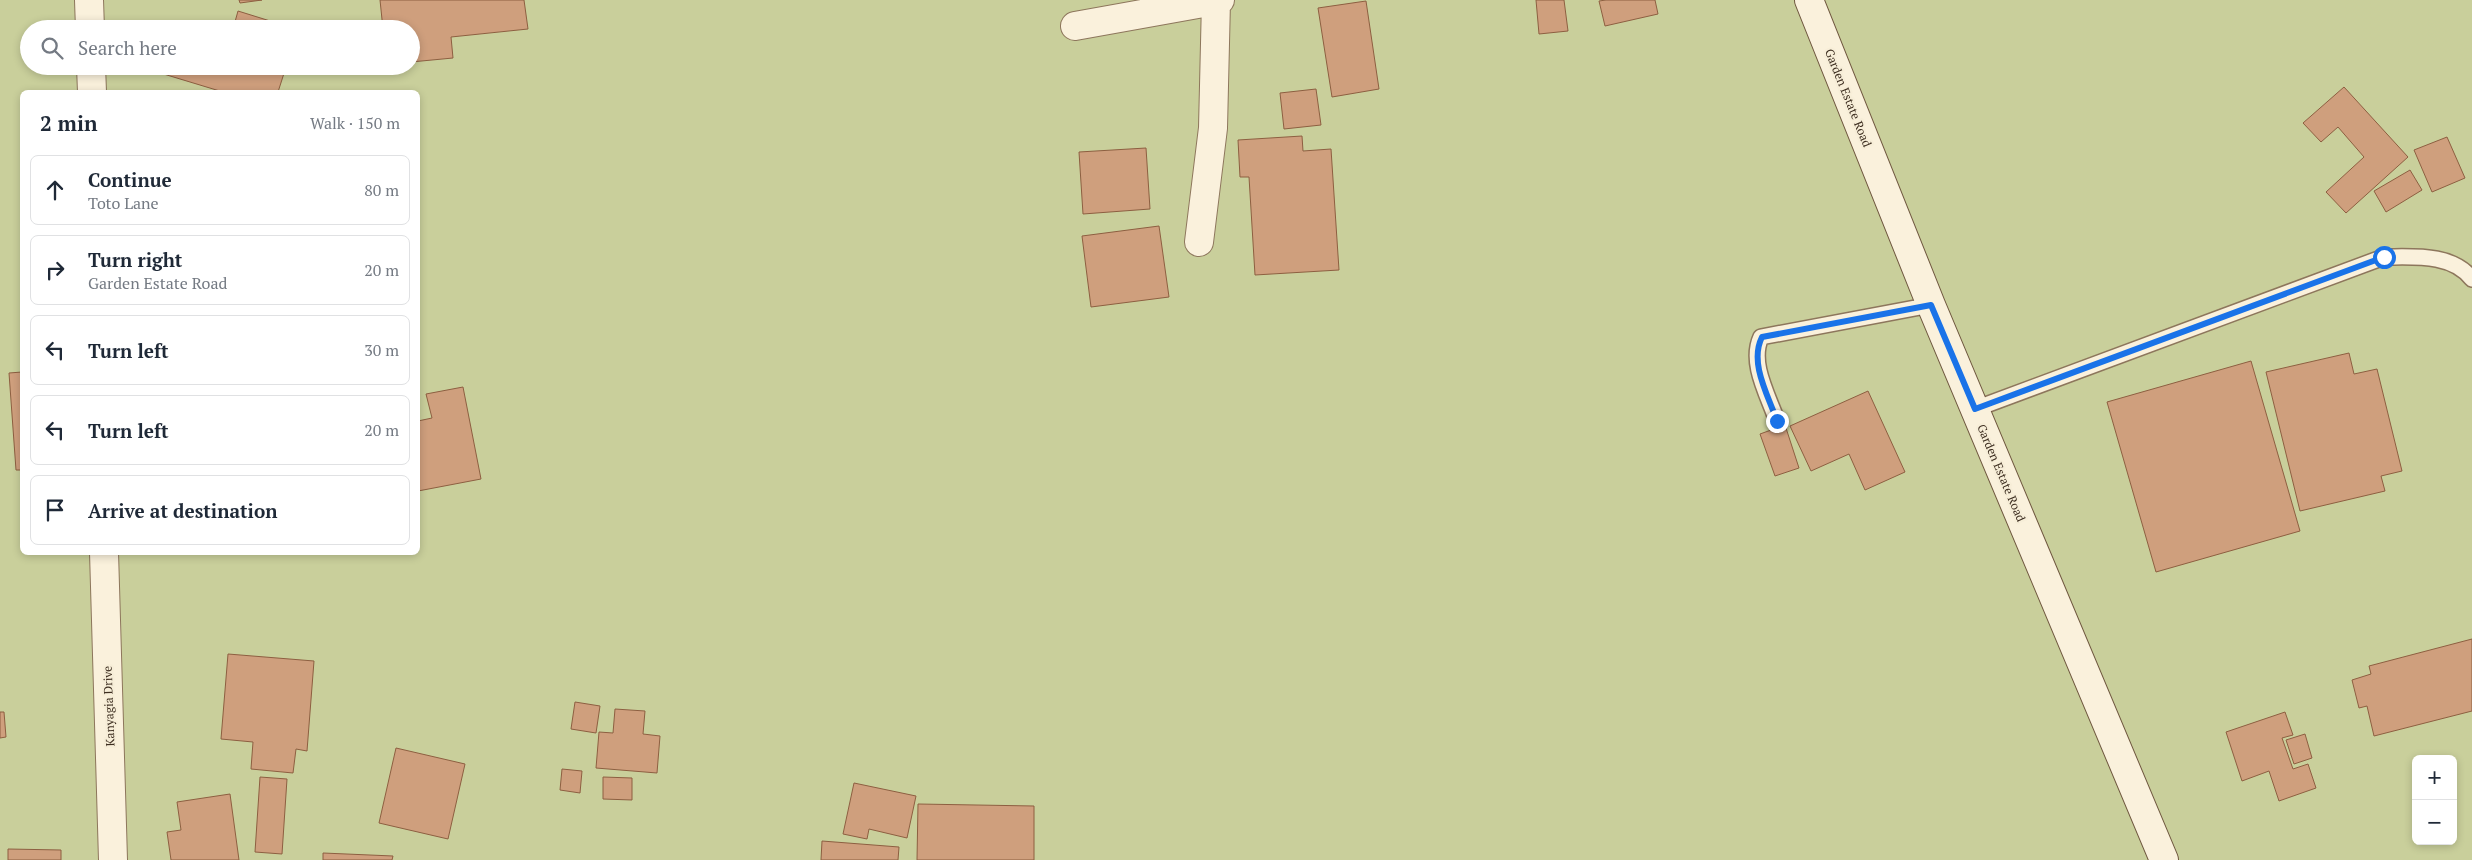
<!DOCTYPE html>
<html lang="en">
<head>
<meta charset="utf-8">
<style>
	:root { --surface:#fff; --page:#f6f6f7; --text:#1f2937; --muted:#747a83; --line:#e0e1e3 }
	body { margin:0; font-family:"PT Serif",serif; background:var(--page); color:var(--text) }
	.controls { position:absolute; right:15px; bottom:15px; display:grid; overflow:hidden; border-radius:8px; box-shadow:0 2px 8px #0003 }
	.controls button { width:45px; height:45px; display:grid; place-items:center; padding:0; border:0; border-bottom:1px solid var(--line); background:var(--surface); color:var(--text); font:25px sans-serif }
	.stop { position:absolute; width:15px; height:15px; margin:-11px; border:4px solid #1a73e8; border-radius:50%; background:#fff }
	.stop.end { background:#1a73e8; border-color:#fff; box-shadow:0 1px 5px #0008 }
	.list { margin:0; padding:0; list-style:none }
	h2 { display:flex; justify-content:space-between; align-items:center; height:65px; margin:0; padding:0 20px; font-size:21px }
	h2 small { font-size:16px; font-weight:400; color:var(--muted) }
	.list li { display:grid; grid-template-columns:32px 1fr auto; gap:15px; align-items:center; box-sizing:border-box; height:70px; margin:0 10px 10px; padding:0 10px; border:1px solid var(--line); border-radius:8px }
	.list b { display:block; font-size:19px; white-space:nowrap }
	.list p { margin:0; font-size:16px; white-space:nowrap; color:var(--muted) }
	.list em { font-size:16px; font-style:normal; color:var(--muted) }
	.icon { flex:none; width:28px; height:28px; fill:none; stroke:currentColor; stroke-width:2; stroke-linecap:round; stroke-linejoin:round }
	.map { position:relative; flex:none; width:2472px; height:860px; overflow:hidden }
	.search { position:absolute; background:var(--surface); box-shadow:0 2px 8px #0003; left:20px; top:20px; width:400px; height:55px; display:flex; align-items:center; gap:12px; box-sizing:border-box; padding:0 18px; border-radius:28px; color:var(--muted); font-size:19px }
	.panel { position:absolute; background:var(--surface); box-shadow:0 2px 8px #0003; left:20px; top:90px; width:400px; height:465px; border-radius:8px }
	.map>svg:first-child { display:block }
	.green { fill:#c9cf9b; fill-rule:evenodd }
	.building { fill:#cf9f7d; stroke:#8d5f41 }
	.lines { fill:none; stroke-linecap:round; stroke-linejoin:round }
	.lane-casing { stroke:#8d765c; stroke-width:18 }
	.street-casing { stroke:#8d765c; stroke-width:30 }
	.secondary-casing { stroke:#6f573f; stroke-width:30 }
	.lane { stroke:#faf1dc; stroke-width:15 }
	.street { stroke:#faf1dc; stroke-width:28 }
	.secondary { stroke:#faf1dc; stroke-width:28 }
	.route { stroke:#1a73e8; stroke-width:6 }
	.labels { text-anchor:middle; stroke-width:4.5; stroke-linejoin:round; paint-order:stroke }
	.street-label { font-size:12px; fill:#3d2e20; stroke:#f7eed8 }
</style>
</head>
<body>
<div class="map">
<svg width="2472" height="860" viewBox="0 0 2472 860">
	<rect width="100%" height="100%" fill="#f0e4c8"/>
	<!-- green -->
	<path class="green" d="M0 0H2472V860H0ZM29 29H411V66H29ZM22 92H418V552H22ZM2416 759H2453V841H2416Z"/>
	<!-- building -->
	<path class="building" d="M239 0H262L240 3Z
		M380 0H524L528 29 451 37 453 58 411 62V29H383Z
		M1536 0H1564L1568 31 1539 34Z
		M1606 0H1655L1658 14 1605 26 1599 1Z
		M1366 1 1379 89 1332 97 1318 8Z
		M238 11 283 25 282 29H233Z
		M197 23 213 29H196Z
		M159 66H285L286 67 278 92H223L157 72Z
		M2344 87 2408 157 2346 213 2326 192 2364 157 2338 127 2321 142 2303 123Z
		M1316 89 1321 125 1284 129 1280 93Z
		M1302 136 1303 151 1331 149 1339 270 1255 275 1249 177H1240L1238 140Z
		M2447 137 2465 178 2432 192 2414 150Z
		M1146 148 1150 209 1083 214 1079 152Z
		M2410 170 2422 190 2386 212 2374 191Z
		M1159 226 1169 297 1091 307 1082 236Z
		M2349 353 2354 374 2377 369 2402 471 2381 476 2385 491 2300 511 2266 372Z
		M2251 361 2300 531 2156 572 2107 402Z
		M22 372V470H16L9 373Z
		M463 387 481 479 418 491V421L432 418 426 394Z
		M1868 391 1905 472 1865 490 1849 454 1811 471 1790 426Z
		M1785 425 1799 468 1775 476 1760 434Z
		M2472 639V711L2374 736 2367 706 2359 708 2352 680 2371 674 2369 666Z
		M228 654 314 661 307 751 296 749 293 773 251 769 253 742 221 739Z
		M575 702 600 706 596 733 571 729Z
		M615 709 645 711 643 734 660 736 657 773 596 768 599 732 613 733Z
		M0 712H4L6 737 0 738Z
		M2285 712 2293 735 2282 738 2293 769 2308 764 2316 788 2279 801 2269 771 2242 781 2226 732Z
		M2305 734 2312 758 2294 764 2286 740Z
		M396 748 465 764 448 839 379 823Z
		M562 769 582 771 580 793 560 790Z
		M260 777 287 779 282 854 255 852Z
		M603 777 632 778V800L603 799Z
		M854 783 916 796 907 838 869 829 867 839 843 834Z
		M230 794 239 860H171L167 832 181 830 177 802Z
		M918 804 1034 806V860H917Z
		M822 841 899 847 898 860H821Z
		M8 849 61 850V860H8Z
		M323 853 393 856 392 860H323Z"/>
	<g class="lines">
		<!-- lane casing -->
		<g class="lane-casing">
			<path id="lane" d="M1975 409 2384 257C2413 257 2452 253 2472 279
				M1777 421C1768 395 1749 363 1761 337L1931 305"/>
		</g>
		<!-- street casing -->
		<g class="street-casing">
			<path id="street" d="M89 0 90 29
				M1075 26 1220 0
				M91 66 92 92
				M1199 242 1213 128 1216 1
				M104 552 113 860"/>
		</g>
		<!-- secondary casing -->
		<g class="secondary-casing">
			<path id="secondary" d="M1809 0 1931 305 2164 860"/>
		</g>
		<!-- lane -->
		<use href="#lane" class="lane"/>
		<!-- street -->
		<use href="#street" class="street"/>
		<!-- secondary -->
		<use href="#secondary" class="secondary"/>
	</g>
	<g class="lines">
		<!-- route -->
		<path class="route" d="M1777 421C1768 395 1749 363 1762 337L1931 305 1975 409 2384 257"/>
	</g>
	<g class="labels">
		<!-- street labels -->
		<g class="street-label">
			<text transform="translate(1848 98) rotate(68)" y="4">Garden Estate Road</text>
			<text transform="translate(2001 473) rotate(67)" y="4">Garden Estate Road</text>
			<text transform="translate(109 706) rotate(-92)" y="4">Kanyagia Drive</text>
		</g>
	</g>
</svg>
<div class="controls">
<button>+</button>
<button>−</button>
</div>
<div class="stop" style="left:2384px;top:257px"></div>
<div class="stop end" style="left:1777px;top:421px"></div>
<div class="search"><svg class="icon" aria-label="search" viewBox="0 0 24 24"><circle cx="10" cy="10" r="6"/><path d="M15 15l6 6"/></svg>Search here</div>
<section class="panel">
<h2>2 min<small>Walk · 150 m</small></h2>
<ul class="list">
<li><svg class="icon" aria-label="ahead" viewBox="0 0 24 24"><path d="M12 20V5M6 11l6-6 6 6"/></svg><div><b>Continue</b><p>Toto Lane</p></div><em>80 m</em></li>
<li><svg class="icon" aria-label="right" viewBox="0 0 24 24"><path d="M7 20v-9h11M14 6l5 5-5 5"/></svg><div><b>Turn right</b><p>Garden Estate Road</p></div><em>20 m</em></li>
<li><svg class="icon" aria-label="left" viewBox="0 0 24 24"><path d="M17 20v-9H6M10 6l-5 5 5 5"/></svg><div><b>Turn left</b></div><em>30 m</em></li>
<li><svg class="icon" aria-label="left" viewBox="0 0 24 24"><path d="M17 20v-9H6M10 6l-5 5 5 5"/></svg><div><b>Turn left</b></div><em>20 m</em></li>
<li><svg class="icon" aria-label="arrive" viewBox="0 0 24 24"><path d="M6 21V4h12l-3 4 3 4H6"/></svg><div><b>Arrive at destination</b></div></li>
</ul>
</section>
</div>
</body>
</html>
